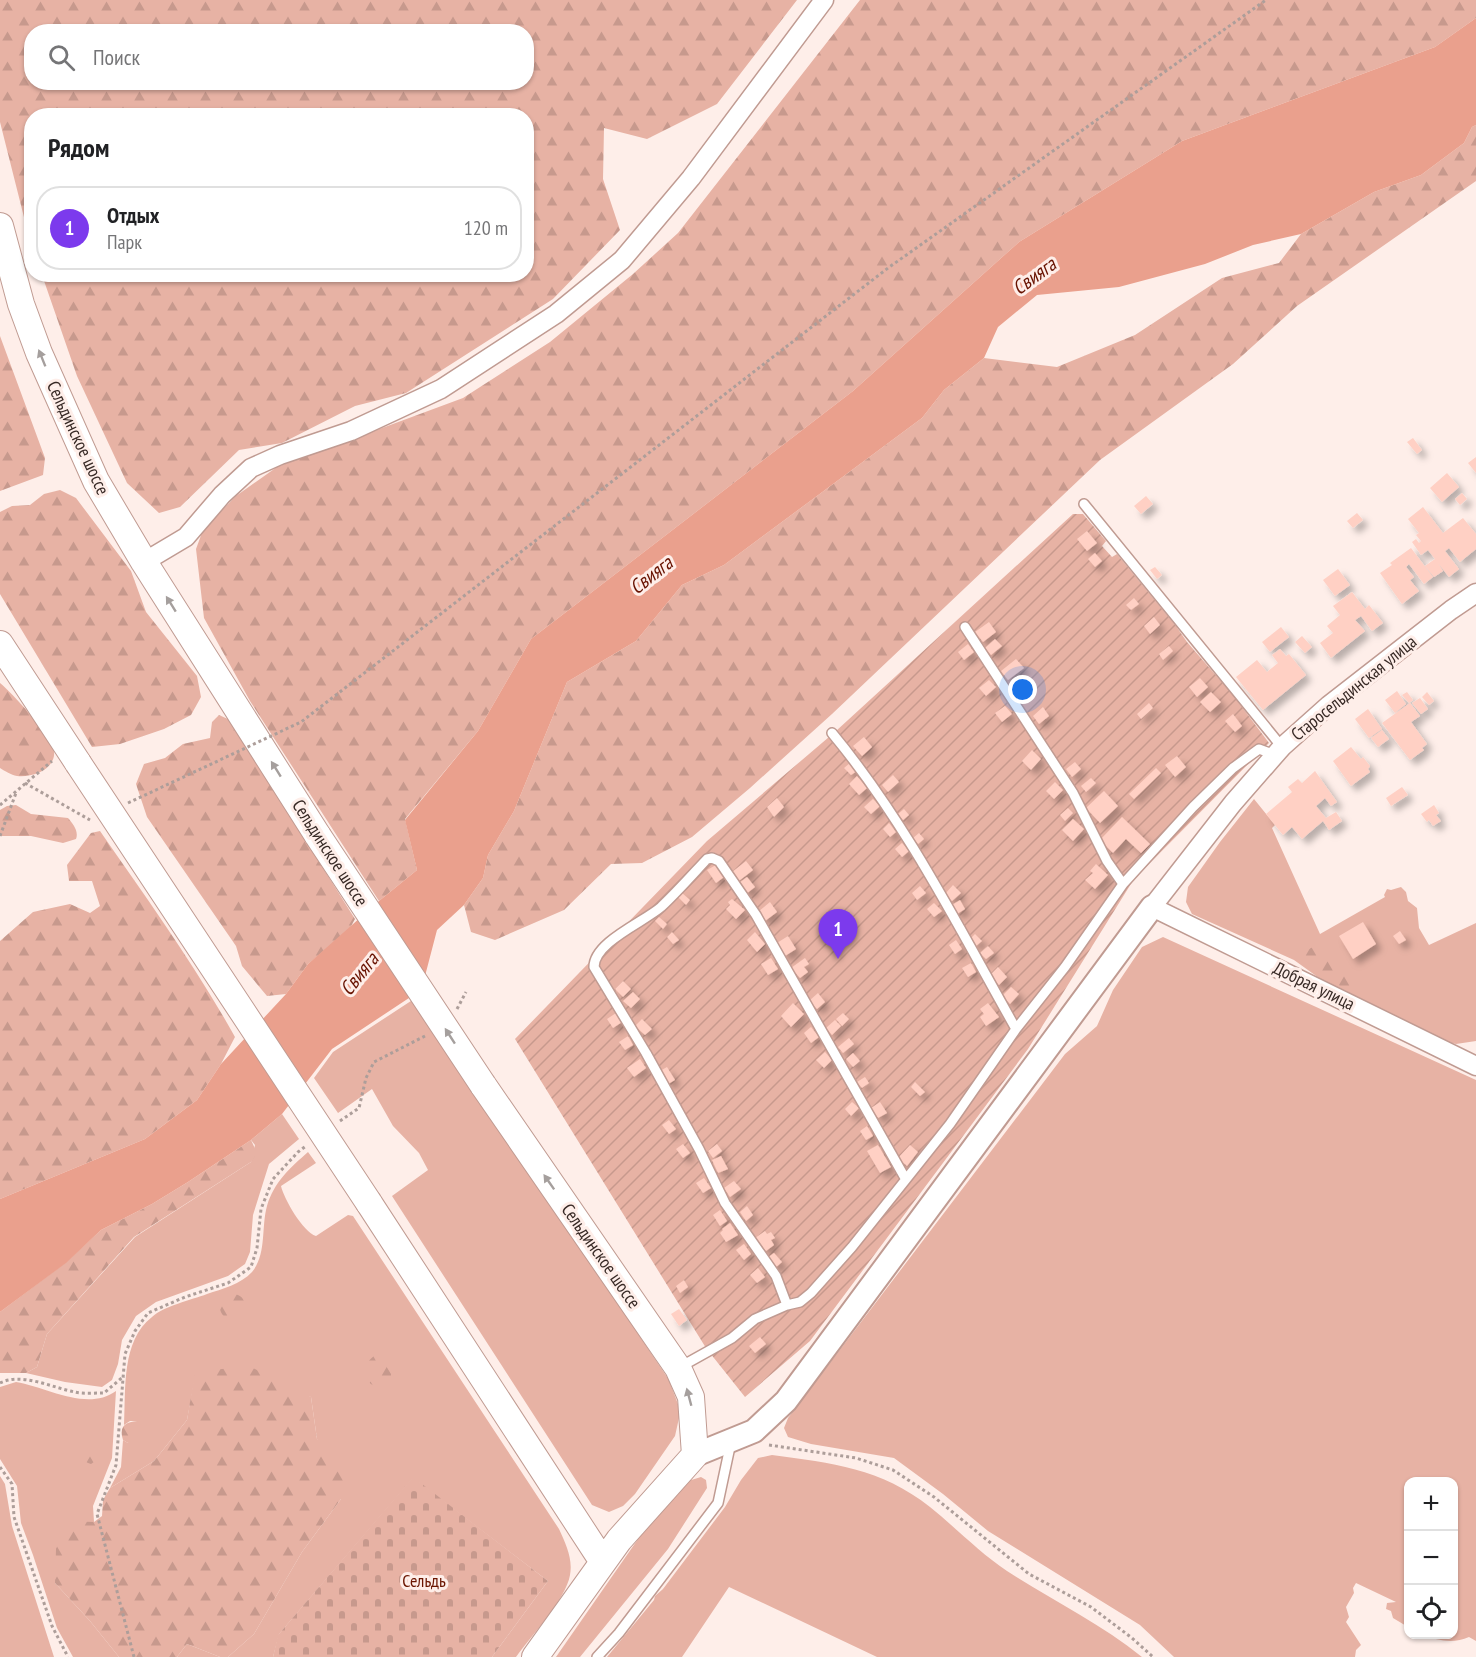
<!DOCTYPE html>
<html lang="ru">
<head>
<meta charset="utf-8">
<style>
	:root { --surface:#fff; --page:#f6f6f6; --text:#202124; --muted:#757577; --line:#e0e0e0; --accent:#7c3aed }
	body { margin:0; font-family:"PT Sans Narrow",sans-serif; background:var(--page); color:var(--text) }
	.controls { position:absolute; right:18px; bottom:18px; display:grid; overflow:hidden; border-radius:12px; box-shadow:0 2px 4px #0004 }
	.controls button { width:54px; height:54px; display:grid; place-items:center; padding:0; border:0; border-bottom:2px solid var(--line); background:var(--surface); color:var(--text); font:30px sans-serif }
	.you { position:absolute; left:1023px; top:690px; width:21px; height:21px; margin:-15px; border:4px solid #fff; border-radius:50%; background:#1a73e8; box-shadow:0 0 0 9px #1a73e833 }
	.badge { display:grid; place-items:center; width:39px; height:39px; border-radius:50%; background:var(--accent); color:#fff; font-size:20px; font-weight:700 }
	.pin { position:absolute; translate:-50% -50px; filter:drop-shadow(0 2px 3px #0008) }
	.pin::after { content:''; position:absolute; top:32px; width:21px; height:18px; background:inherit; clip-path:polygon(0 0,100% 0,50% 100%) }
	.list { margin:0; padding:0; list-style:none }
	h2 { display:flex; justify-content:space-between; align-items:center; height:78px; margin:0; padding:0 24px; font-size:26px }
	h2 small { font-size:20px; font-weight:400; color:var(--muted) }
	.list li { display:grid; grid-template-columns:39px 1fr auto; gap:18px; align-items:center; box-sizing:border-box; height:84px; margin:0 12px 12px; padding:0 12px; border:2px solid var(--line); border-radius:24px }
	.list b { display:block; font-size:22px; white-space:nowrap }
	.list p { margin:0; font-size:20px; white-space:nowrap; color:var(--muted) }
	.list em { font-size:20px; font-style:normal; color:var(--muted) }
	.icon { flex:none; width:33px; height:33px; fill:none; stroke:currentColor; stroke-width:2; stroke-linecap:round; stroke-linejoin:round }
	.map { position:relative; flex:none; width:1476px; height:1657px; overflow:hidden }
	.search { position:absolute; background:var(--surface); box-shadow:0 2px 4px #0004; left:24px; top:24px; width:510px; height:66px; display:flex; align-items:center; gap:15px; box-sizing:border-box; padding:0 21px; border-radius:24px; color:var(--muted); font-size:22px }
	.panel { position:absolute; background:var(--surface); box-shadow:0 2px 4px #0004; left:24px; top:108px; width:510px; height:174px; border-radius:24px }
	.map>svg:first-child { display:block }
	.grass { fill:#e7b2a4 }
	.forest { fill:url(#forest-firs); fill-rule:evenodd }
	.cemetery { fill:url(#cemetery-stones) }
	.garden { fill:url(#garden-furrows) }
	.water { fill:#eaa08d }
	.building { fill:#ffd0c4; filter:url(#shadow) }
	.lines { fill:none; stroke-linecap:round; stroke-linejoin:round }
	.service-casing { stroke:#c09b92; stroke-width:12 }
	.minor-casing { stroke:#c09b92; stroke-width:21 }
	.tertiary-casing { stroke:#c09b92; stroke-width:26 }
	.secondary-casing { stroke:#c09b92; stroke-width:28 }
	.path { stroke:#ad9e9a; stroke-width:3; stroke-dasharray:3 3; stroke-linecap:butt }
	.service { stroke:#fff; stroke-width:9 }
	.minor { stroke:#fff; stroke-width:18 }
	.tertiary { stroke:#fff; stroke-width:22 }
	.secondary { stroke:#fff; stroke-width:26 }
	.secondary-bridge-casing { stroke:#c09b92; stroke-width:28; stroke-linecap:butt }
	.path-bridge { stroke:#ad9e9a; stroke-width:3; stroke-dasharray:3 3; stroke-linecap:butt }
	.secondary-bridge { stroke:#fff; stroke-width:26 }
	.oneway { fill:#a59f9d }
	.labels { text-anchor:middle; stroke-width:6; stroke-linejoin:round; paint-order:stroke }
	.street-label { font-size:18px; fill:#372925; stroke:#feeee9 }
	.park-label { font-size:18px; fill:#6b1500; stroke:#feeee9 }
	.water-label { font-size:20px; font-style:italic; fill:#681200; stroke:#feeee9 }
</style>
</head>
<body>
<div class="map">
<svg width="1476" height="1657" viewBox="0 0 1476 1657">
	<defs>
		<pattern id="forest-firs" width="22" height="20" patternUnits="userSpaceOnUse" patternTransform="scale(1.5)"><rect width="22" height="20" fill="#e7b2a4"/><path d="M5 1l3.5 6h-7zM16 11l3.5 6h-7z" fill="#c7998d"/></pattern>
		<pattern id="cemetery-stones" width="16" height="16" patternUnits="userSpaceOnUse" patternTransform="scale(1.5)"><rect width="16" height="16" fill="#e7b2a4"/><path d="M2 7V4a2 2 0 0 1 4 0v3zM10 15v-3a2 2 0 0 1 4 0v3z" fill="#c7998d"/></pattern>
		<pattern id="garden-furrows" width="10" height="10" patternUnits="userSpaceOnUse" patternTransform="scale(1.5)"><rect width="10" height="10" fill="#e7b2a4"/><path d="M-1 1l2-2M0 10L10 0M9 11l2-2" fill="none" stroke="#c7998d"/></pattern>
		<filter id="shadow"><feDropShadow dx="5.5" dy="5.5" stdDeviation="3" flood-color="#0004"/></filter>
	</defs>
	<rect width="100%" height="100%" fill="#feeee9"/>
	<!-- grass -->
	<path class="grass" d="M1254 799 1275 825 1272 828 1320 934 1385 897 1384 895 1387 889 1391 890 1401 887 1406 892 1408 901 1417 908 1419 928 1429 945 1476 923V1041L1456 1044 1448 1042 1319 978 1294 960 1192 914 1186 902 1188 887 1220 842Z
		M1163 937 1476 1080V1641L1469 1637C1454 1644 1438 1641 1424 1635L1454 1634V1482H1408V1627L1393 1618 1391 1611 1386 1609 1387 1603 1396 1602 1356 1583 1353 1588 1354 1593 1346 1607 1349 1617 1346 1622 1361 1645 1356 1650 1355 1657H1174L1140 1625 988 1531 943 1494 894 1458 811 1444 788 1437 784 1428 788 1418 1065 1054 1097 1026 1113 990 1142 947Z
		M414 999 669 1380 679 1407V1418L675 1436 635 1494 623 1506 609 1512 592 1505 392 1196 428 1170 419 1153 393 1126 372 1089 338 1113 314 1078 333 1052Z
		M282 1114 299 1139 269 1164 253 1215 250 1252 245 1264 228 1276 156 1302 136 1316 122 1340 118 1364 112 1380 102 1387 65 1382 26 1373 37 1367 47 1334 135 1237 251 1162 255 1145 251 1140Z
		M308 1152 316 1163 281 1186C284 1199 303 1232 316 1236L348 1215 353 1216 559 1529C566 1544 573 1559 570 1575 566 1599 531 1636 516 1657H492L548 1581 413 1478 279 1634 273 1657H228L254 1634 302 1552 341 1499 317 1439 311 1397 196 1372 187 1420 154 1461 110 1488 121 1467 123 1440 128 1443 141 1421H130L124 1425C126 1389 121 1341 152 1317 164 1306 191 1300 207 1294 222 1289 241 1284 252 1272 267 1254 261 1227 267 1206 274 1182 290 1168 308 1152Z
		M16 1382C47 1387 87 1412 116 1391L112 1458 93 1506 94 1522 55 1583 90 1621 119 1657H73L57 1628 33 1555 21 1523 17 1486 0 1459V1387Z
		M772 1455C832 1463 881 1468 930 1507 956 1528 980 1553 1007 1571 1052 1600 1100 1623 1142 1657H877L729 1587 682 1657H607L654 1600 655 1596 663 1589 725 1507 741 1480 758 1458Z
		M0 1476 5 1484 12 1526 54 1657H0Z
		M701 1477 706 1480 707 1488 668 1549 580 1657H556L652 1519 688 1481Z
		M187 1644 220 1657H177Z"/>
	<!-- forest -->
	<path class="forest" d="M0 0H797L717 104 647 139 604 128 603 179 620 230 553 299 406 393 355 406 282 443 239 450 180 507 159 513 127 483 77 376 42 275 526 274V116H32L31 245 0 122ZM32 32H526V82H32Z
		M860 0H1476V18L1435 47 1182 141 1019 242 853 391 531 639 478 731 405 819 417 870 379 901 250 701 204 618 196 549 203 530 236 496 277 467 463 398 550 342 633 274 678 233Z
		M1476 125V181L1297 306 1233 364 1100 460 832 714 750 788 692 837 642 863 611 864 564 910 495 940 471 932 464 905 483 878 488 855 514 811 567 682 636 641 682 585 724 565 922 418 944 390 984 358 1057 367 1135 335 1222 278 1279 263 1301 234 1374 192 1421 175 1464 143 1472 127Z
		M0 336 45 458 43 475 0 491Z
		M60 490 76 498 131 571 146 612 197 676 201 697 191 715 164 729 120 744 92 747 0 594V512L12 506 30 505 44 494Z
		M0 683C13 694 48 732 53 747 60 768 33 778 17 776 11 775 5 771 0 768Z
		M219 715 230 720 355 919 349 930 308 964 286 994 267 996 242 966 236 946 147 817 136 784 144 764 165 758 183 744 210 738 212 722Z
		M16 805 31 814 68 818C73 824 79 831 76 839L63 843 31 836H0V810L7 806Z
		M100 831C147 899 195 965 235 1037L221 1064 197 1100 145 1139 0 1199V941L33 912 70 904 90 913 100 906 92 881H69L67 865 91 833Z
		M1315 946H1321L1344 966 1353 985 1351 989 1348 990 1319 975 1306 966 1304 956 1307 950Z
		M251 1140 257 1153 251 1162 134 1237 47 1334 37 1367 26 1373H0V1312L65 1263 101 1230 152 1204 188 1182Z
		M220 1307a13 13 0 1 1 26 0a13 13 0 1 1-26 0Z
		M374 1356 381 1358 391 1374V1381C375 1397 351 1374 374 1356Z
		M249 1366 311 1397 317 1439 346 1468 341 1499 302 1552 254 1634 228 1657H220L187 1644 177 1657H119L90 1621 55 1583 56 1549 65 1521 94 1522 102 1516 103 1500 110 1488 154 1461 187 1420 195 1372Z
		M141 1421C157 1434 141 1441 128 1443L123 1440C118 1424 128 1421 141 1421Z
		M86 1438 94 1440 100 1449 97 1460 91 1464C76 1459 76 1448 86 1438Z"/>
	<!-- cemetery -->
	<path class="cemetery" d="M413 1477 548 1581 492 1657H273L278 1635Z"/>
	<!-- garden -->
	<path class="garden" d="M1073 514H1083L1106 541 1102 546 1112 557 1117 554 1176 626 1187 642 1233 695 1269 743 1134 879 1028 1049 810 1341 745 1397 706 1348 515 1039 707 841 836 731Z"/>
	<!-- water -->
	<path class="water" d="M1476 18V125L1472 127 1464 143 1421 175 1374 192 1301 234 1253 245 1205 264 1119 287 1037 295 998 327 984 358 944 390 922 418 724 565 682 585 636 641 567 682 514 811 488 855 483 878 464 905 437 930 425 976 412 996 332 1049 282 1114 251 1140 188 1182 152 1204 101 1230 66 1263 0 1312V1199L145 1139 197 1100 221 1064 286 994 308 964 379 901 417 870 405 820 478 731 531 639 853 391 1019 242 1182 141 1435 47Z"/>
	<!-- building -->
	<path class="building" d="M1413 438 1422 450 1417 454 1407 442Z
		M1476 457V473L1468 463Z
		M1447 473 1459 487 1442 502 1430 488Z
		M1462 493 1467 499 1460 505 1455 499Z
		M1146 496 1153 504 1141 514 1134 506Z
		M1423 507 1443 533 1463 518 1476 534V549L1460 562 1449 548 1445 551 1459 569 1449 577 1438 563 1443 571 1434 577 1425 566 1435 559 1428 550 1421 555 1412 542 1416 539 1419 543 1421 541 1416 535 1419 533 1408 519Z
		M1357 513 1363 520 1353 528 1347 521Z
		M1087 531 1097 543 1087 551 1077 539Z
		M1411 548 1433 577 1424 584 1409 564 1406 567 1414 577 1410 580 1419 591 1402 604 1380 573 1392 565 1390 563Z
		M1095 553 1102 561 1095 567 1088 559Z
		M1155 567 1162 575 1157 579 1150 570Z
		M1338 569 1350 585 1335 596 1323 580Z
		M1352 592 1365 609 1369 605 1383 623 1372 631 1361 616 1355 620 1365 631 1331 658 1320 643 1333 633 1327 626 1340 615 1333 606Z
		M1134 598 1139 604 1131 610 1126 605Z
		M1154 617 1160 625 1150 634 1144 626Z
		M989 622 996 632 983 642 975 632Z
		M1281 627 1289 637 1270 652 1262 642Z
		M1302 636 1312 647 1305 653 1295 642Z
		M995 639 1002 646 991 655 985 648Z
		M968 644 974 652 964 660 958 652Z
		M1169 646 1173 651 1163 660 1159 654Z
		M1280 649 1286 656 1289 654 1306 675 1263 710 1236 677 1257 660 1267 672 1278 663 1272 655Z
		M1016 659 1024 668 1008 680 1001 671Z
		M1200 678 1208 687 1197 697 1189 687Z
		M989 680 996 687 986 696 979 688Z
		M1397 691 1406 704 1395 713 1385 700Z
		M1211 692 1221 702 1210 712 1200 702Z
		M1407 692 1413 700 1409 703 1402 695Z
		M1427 692 1434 701 1429 705 1422 697Z
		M1420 698 1428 709 1421 714 1412 703Z
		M1149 703 1153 708 1141 719 1137 714Z
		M1410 703 1420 716 1411 722 1427 744 1422 748 1424 750 1410 760 1382 723Z
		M1005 706 1012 714 1002 722 995 713Z
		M1043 707 1049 716 1039 724 1033 716Z
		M1368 709 1382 729 1369 738 1355 719Z
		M1233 714 1242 726 1235 732 1225 721Z
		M1382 730 1389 739 1378 747 1371 738Z
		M864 737 872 747 862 756 853 746Z
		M1351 747 1361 759 1363 757 1370 766 1368 769 1370 772 1351 786 1333 761Z
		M1032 750 1041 759 1031 770 1022 761Z
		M1177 756 1186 767 1175 777 1165 765Z
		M1075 762 1081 769 1072 777 1066 769Z
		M850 763 857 771 851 775 844 768Z
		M1156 768 1161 773 1134 799 1129 794Z
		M1315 771 1337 802 1331 806 1325 798 1316 806 1326 818 1336 812 1342 821 1329 830 1323 821 1302 839 1292 827 1283 835 1266 814 1292 792 1288 787 1298 779 1302 783Z
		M893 775 899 782 888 792 882 785Z
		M857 776 867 788 859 795 849 784Z
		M1091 778 1096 783 1086 792 1081 786Z
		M1055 782 1063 790 1054 799 1046 791Z
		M1402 787 1408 795 1391 806 1386 798Z
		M1104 791 1118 806 1100 823 1086 808Z
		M777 798 784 807 774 817 767 807Z
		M873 799 880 806 871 814 864 807Z
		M1434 805 1439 813 1436 815 1441 821 1433 826 1429 820 1427 822 1421 814Z
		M1068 808 1073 813 1065 821 1060 815Z
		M904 809 909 815 903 820 898 814Z
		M1122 817 1150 844 1141 853 1126 839 1113 853 1100 840Z
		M1073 819 1084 829 1073 841 1062 830Z
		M889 823 896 832 890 837 883 829Z
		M919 833 924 839 918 844 913 838Z
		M902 843 909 851 902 857 895 849Z
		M746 861 753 870 739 881 732 872Z
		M1096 864 1108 875 1095 889 1085 880 1093 873 1090 871Z
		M716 865 724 877 716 883 707 870Z
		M747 877 755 887 746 894 739 883Z
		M953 885 961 893 952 901 945 894Z
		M920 886 926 893 917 900 912 893Z
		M682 893 690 900 686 905 678 897Z
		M732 899 745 910 736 919 726 909 730 905 728 902Z
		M960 900 965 909 957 914 952 905Z
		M770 902 777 912 765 921 758 912Z
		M934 903 942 911 934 917 927 909Z
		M659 917 667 924 663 929 655 921Z
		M1363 922 1376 944 1353 959 1339 936Z
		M1400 931 1406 940 1399 944 1393 936Z
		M672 932 679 940 673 944 667 937Z
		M755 932 765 944 757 952 747 940Z
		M975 934 982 941 976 946 970 939Z
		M788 936 796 949 785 956 777 943Z
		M956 940 962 949 955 954 949 945Z
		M988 946 994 953 986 959 980 953Z
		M771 958 778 969 768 975 761 964Z
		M805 958 809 964 804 967 808 972 800 978 791 968Z
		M971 963 976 972 968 977 962 968Z
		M998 967 1007 977 999 985 989 976Z
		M623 981 631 989 623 997 615 989Z
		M1011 987 1019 994 1010 1004 1002 996Z
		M633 992 640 999 631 1008 623 1001Z
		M818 993 825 1002 817 1009 809 1001Z
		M793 1003 804 1014 791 1027 781 1016Z
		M988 1003 999 1017 986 1026 980 1017 984 1014 980 1009Z
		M616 1013 622 1022 613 1028 607 1019Z
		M843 1013 849 1019 842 1026 836 1019Z
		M642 1019 652 1029 645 1035 635 1026Z
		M835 1020 841 1026 832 1035 826 1028Z
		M811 1027 819 1037 811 1043 804 1033Z
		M628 1036 633 1045 625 1050 619 1042Z
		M849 1038 854 1044 843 1053 838 1047Z
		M825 1052 832 1060 824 1068 816 1060Z
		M853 1053 860 1061 853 1067 846 1059Z
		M640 1059 646 1068 634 1077 627 1068Z
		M667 1067 675 1080 668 1084 660 1071Z
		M865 1077 869 1083 862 1088 857 1082Z
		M915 1082 925 1092 920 1096 911 1087Z
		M852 1102 859 1108 851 1116 845 1109Z
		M880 1102 887 1113 878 1118 871 1108Z
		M669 1120 676 1129 669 1134 662 1125Z
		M867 1126 873 1136 866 1140 860 1131Z
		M683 1144 690 1153 683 1158 676 1149Z
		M717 1144 722 1151 713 1158 708 1151Z
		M878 1145 891 1167 880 1173 867 1151Z
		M910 1145 918 1152 907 1166 898 1158Z
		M721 1156 728 1169 718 1173 712 1160Z
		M704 1178 711 1188 703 1193 696 1183Z
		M734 1181 741 1189 730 1197 724 1188Z
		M747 1206 753 1215 746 1221 740 1212Z
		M720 1210 727 1221 720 1226 713 1215Z
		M730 1223 738 1235 726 1242 720 1233 723 1230 722 1229Z
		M765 1231 767 1234 771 1232 775 1238 771 1240 774 1245 766 1251 755 1238Z
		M744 1244 751 1254 744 1260 736 1250Z
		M774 1253 782 1262 775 1268 767 1258Z
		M758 1268 765 1277 757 1283 750 1275Z
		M684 1280 688 1287 680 1293 676 1286Z
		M679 1309 687 1320 679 1326 671 1314Z
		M760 1337 766 1344 755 1353 749 1346Z"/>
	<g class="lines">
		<!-- service casing -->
		<g class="service-casing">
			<path id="service" d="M1084 504 1282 747
				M965 627 1073 793 1107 861 1123 884
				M832 733C906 822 959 928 1016 1029
				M787 1305 800 1302 811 1293 852 1247 950 1124 1016 1029 1065 967 1123 884 1193 807 1233 768 1259 749 1275 755
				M680 1367 732 1338 755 1319 787 1305 776 1276 725 1203 699 1149 646 1053 594 967C594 942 644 922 661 907 677 892 692 875 707 859L712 858 719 861 756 915 905 1178
				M597 1657 619 1633 718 1503 731 1442"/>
		</g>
		<!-- minor casing -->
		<g class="minor-casing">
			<path id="minor" d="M144 562 186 537 222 495 251 468 280 455 351 431 441 389 556 314 622 260 691 178 824 0
				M1476 593 1451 610 1329 705 1282 747 1233 803 1152 907 1476 1066"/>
		</g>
		<!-- tertiary casing -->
		<g class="tertiary-casing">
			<path id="tertiary" d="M695 1455 754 1431 786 1401 1152 907"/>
		</g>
		<!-- secondary casing -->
		<g class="secondary-casing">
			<path id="secondary" d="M0 226 21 304 39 353 96 481 144 562 318 836
				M0 644 78 763
				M483 1085 678 1368 691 1397 695 1455 619 1540 535 1657
				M369 1203 603 1562"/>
		</g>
		<!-- path -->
		<path class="path" d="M0 805 52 761
			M0 836 16 793
			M457 1009 466 992
			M340 1121 359 1108 366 1078 374 1062 425 1036
			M0 1383C22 1372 53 1388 75 1392 84 1394 95 1393 104 1393L124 1376
			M769 1445 856 1458 893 1470 934 1497 1029 1574 1091 1607 1132 1638 1153 1657
			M0 1467 12 1484 14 1517 52 1626 68 1657
			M134 1657 97 1514 116 1465 125 1354 135 1331 148 1313 185 1297 228 1283 251 1267 257 1248 261 1209 273 1179 298 1152 306 1146"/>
		<!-- service -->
		<use href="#service" class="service"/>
		<!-- minor -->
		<use href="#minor" class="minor"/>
		<!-- tertiary -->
		<use href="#tertiary" class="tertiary"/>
		<!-- secondary -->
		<use href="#secondary" class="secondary"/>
		<!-- secondary-bridge casing -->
		<g class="secondary-bridge-casing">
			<path id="secondary-bridge" d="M78 763 369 1203
				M318 836 483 1085"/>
		</g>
		<!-- path-bridge -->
		<path class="path-bridge" d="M25 783 90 820
			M128 803 301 722 888 268 1266 0"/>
		<!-- secondary-bridge -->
		<use href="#secondary-bridge" class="secondary-bridge"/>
	</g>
	<!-- one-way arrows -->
	<defs><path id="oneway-solid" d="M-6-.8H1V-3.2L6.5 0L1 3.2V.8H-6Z" transform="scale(1.5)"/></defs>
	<g class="oneway">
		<use href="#oneway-solid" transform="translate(42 358) rotate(-112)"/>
		<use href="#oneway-solid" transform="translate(171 604) rotate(-122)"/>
		<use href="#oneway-solid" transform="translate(276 769) rotate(-122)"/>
		<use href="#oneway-solid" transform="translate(450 1036) rotate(-123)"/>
		<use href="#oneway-solid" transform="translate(549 1182) rotate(-125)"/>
		<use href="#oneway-solid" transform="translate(689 1397) rotate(-105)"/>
	</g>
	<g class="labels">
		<!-- street labels -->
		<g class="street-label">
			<text transform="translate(78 438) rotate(65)" y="6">Сельдинское шоссе</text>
			<text transform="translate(1354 688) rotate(-39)" y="6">Старосельдинская улица</text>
			<text transform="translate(330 853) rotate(57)" y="6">Сельдинское шоссе</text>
			<text transform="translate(1314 986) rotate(26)" y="6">Добрая улица</text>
			<text transform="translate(601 1256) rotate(55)" y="6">Сельдинское шоссе</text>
		</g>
		<!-- park labels -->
		<g class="park-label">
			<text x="424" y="1587">Сельдь</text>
		</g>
		<!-- water labels -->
		<g class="water-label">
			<text transform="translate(1034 276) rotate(-36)" y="7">Свияга</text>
			<text transform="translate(651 575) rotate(-38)" y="7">Свияга</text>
			<text transform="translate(359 974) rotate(-51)" y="7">Свияга</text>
		</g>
	</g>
</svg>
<div class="controls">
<button>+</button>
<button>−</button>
<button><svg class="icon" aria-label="locate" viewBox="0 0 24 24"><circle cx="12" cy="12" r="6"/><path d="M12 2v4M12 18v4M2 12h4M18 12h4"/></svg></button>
</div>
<div class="you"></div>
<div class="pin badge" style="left:838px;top:959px">1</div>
<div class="search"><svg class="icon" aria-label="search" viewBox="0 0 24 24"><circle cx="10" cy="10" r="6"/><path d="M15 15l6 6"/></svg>Поиск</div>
<section class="panel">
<h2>Рядом<small></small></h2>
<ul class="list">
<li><span class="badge">1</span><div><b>Отдых</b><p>Парк</p></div><em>120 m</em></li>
</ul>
</section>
</div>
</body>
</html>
